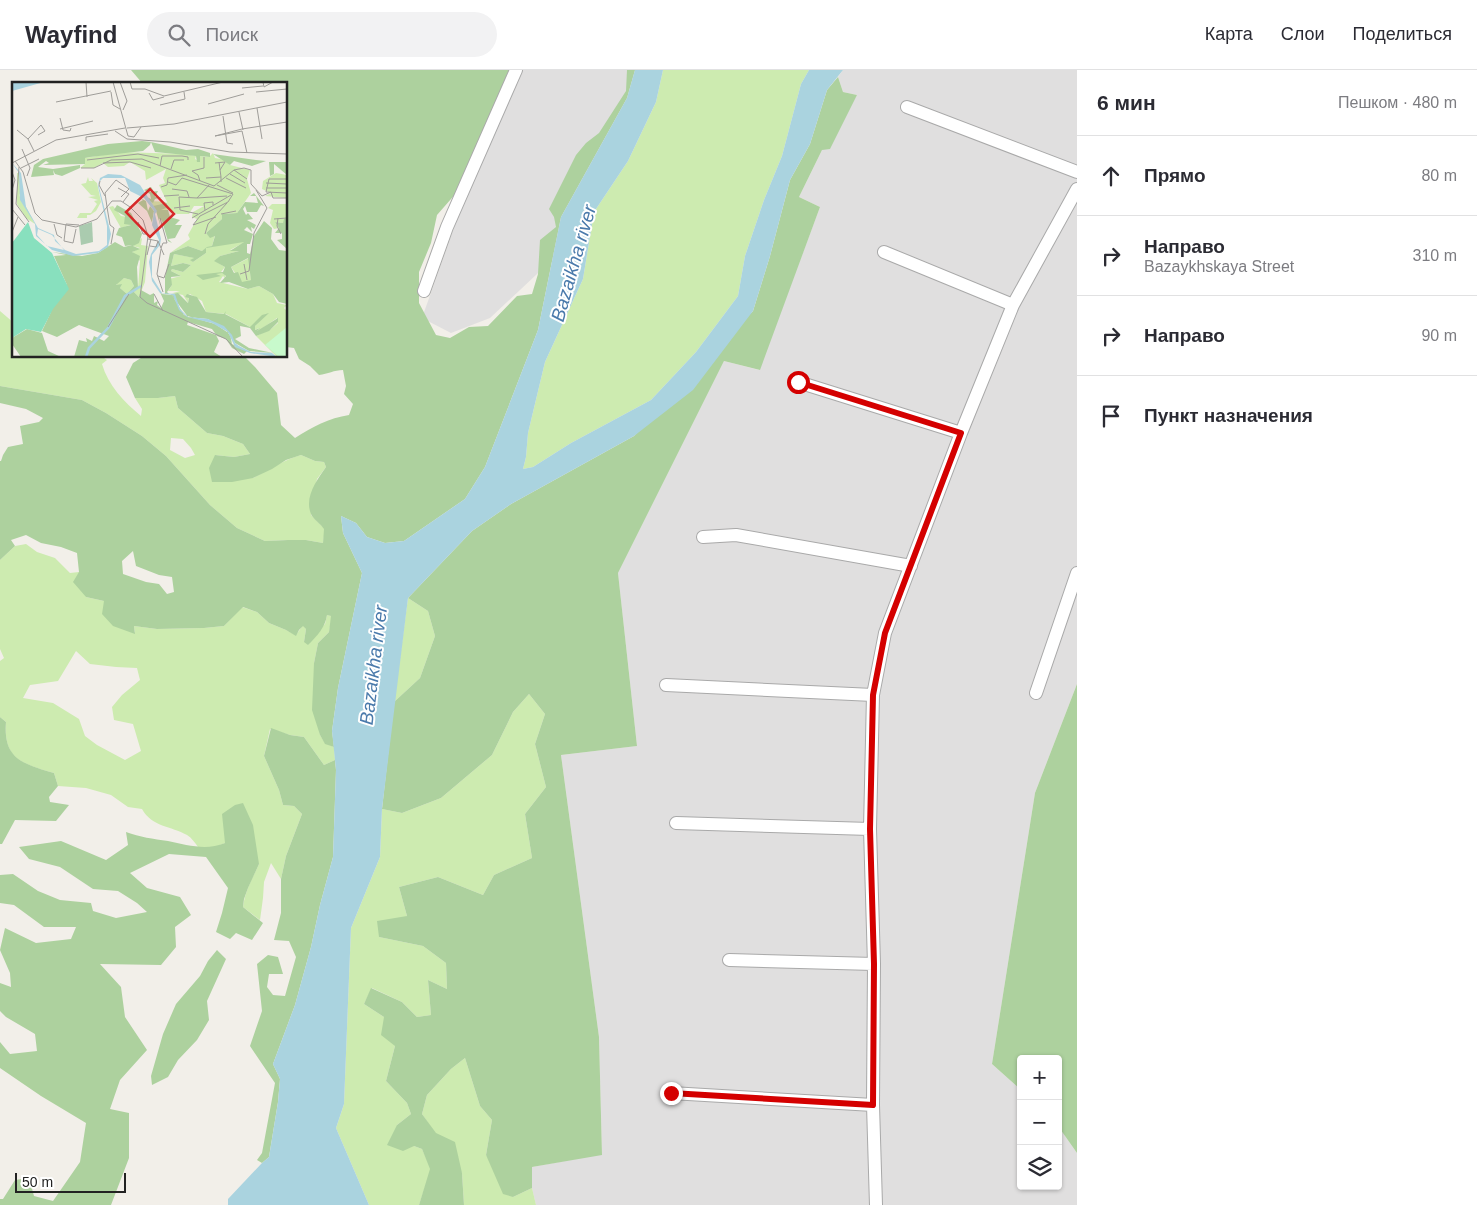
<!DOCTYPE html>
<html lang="ru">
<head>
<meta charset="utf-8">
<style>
	:root { --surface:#fff; --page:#f2f2f3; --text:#2b2b33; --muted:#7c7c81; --line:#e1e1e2 }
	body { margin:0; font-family:Helvetica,sans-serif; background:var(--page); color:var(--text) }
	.controls { position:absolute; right:15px; bottom:15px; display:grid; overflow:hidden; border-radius:5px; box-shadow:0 1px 4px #0004 }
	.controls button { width:45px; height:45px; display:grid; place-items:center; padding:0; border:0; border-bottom:1px solid var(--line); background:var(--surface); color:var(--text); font:25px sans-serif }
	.scale { position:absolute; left:15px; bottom:12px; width:111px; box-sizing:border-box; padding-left:5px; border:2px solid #222; border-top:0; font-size:14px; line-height:18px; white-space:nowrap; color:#222; -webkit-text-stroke:4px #fff; paint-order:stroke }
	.stop { position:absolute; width:15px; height:15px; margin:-11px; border:4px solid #d40000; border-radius:50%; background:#fff }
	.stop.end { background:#d40000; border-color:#fff; box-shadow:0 1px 5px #0008 }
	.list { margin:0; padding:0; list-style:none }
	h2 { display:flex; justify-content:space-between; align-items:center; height:65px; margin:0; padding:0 20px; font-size:21px }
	h2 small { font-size:16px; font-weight:400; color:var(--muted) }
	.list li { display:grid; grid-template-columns:32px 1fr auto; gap:15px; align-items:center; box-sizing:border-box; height:80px; padding:0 20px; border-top:1px solid var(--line) }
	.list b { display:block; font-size:19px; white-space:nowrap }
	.list p { margin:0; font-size:16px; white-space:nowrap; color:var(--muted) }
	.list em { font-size:16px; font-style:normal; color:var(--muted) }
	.icon { flex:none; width:28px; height:28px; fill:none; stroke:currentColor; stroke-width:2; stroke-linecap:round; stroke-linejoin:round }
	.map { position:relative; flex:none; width:1077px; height:1135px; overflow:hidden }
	header { display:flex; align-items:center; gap:30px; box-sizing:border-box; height:70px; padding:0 25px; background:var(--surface); border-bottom:1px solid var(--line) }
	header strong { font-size:24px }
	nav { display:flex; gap:28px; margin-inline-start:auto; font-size:18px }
	.search { width:350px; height:45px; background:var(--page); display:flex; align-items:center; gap:12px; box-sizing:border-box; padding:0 18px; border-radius:28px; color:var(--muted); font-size:19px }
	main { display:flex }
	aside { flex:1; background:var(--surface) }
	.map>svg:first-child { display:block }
	.residential { fill:#e0dfdf }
	.grass { fill:#cdebb0; fill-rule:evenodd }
	.forest { fill:#add19e; fill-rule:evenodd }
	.water { fill:#aad3df }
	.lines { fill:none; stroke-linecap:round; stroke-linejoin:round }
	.street-casing { stroke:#a9a9a9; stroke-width:14 }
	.street { stroke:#fff; stroke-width:12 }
	.route { stroke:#d40000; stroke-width:6 }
	.labels { text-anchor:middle; stroke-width:4; stroke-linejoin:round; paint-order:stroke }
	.water-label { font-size:19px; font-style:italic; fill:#4a7aab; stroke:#fff }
	.inset-river { fill:none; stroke:#aad3df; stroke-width:2.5 }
	.inset-road { fill:none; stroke:#9f9d99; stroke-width:1 }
	.view { fill:#d62828; fill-opacity:0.15; stroke:#d62828; stroke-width:2.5 }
	.inset-edge { fill:none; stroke:#222; stroke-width:2.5 }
</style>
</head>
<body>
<header>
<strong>Wayfind</strong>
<div class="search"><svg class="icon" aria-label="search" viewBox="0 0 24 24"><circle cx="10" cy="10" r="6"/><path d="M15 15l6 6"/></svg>Поиск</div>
<nav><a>Карта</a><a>Слои</a><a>Поделиться</a></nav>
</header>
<main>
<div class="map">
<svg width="1077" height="1135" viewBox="0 0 1077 1135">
	<rect width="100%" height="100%" fill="#f2efe9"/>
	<!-- residential -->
	<path class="residential" d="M510 0H635L627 28 561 147 553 189 490 248 451 263 422 248Z
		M843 0H1077V614L1035 723 992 994 1021 1020V1116H1058V1056L1077 1083V1135H536L532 1118V1097L602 1084 599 967 561 685 637 676 618 503 724 291 759 300 820 137 799 127 822 80 857 25 843 22 838 7Z"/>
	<!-- grass -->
	<path class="grass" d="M663 0H809L801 14 782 86 764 130 745 186 738 226 696 282 651 330 571 373 533 397 523 399 526 387 528 363 545 292 583 209 594 142 628 91 656 32Z
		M0 241 14 253V286H101L107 290 102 294C108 315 124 332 141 346L142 339 135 328H158L175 326 178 338 207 363 223 366 243 374 250 384 234 387 215 385 253 408C269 400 283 390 301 385L315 391 324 392 326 397 317 409 311 445 325 459 323 473 306 470H288L265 471 237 458 210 435 166 386 142 366 106 343 82 330 0 316ZM171 368 183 369 191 378 195 385 185 388 170 380Z
		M26 474 37 482 55 488 70 503 79 502 86 527 104 531 135 563 134 556 157 559 204 558 224 556 242 537 257 542 269 553 286 560 296 565 303 555 306 559 304 572 325 554 327 545 332 546 329 562 318 573 314 593V605L320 665 325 673 334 677 335 690 324 695 304 667 290 665 270 659 264 686 279 720 283 735 294 736 302 744 286 786 281 809 271 793 264 812 263 828 260 850 243 837C245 821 253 807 259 794L225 773 215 777H198C195 773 192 768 187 765 171 756 152 757 142 739L128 737 111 725 86 718 58 716 54 703C22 694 3 689 6 652L0 647V591L4 588 0 579V490L15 476ZM76 581 90 594 116 597 137 598 140 610 122 625 112 637 114 650 133 654 141 681 125 690 97 675 85 666 79 649 53 633 23 628 30 615 58 611Z
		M408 528 428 541 435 566 420 608 394 632Z
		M529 624 545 644 535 674 546 717 525 744 532 788 494 805 483 825 438 807 399 817 407 846 379 867 423 876 446 893 447 919 428 910 431 945 417 947 402 932 372 918 364 934 384 947 395 976 386 1011 407 1033 411 1044 397 1055 414 1076 422 1079 431 1099 419 1135H369L336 1058 344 1034 351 858 380 787 382 739 402 743 441 728 492 685 513 642Z
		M465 988 480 1036 492 1050 486 1085 513 1127 532 1118 536 1135H464L462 1103 422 1044 427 1025 451 999Z"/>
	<!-- forest -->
	<path class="forest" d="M131 0H509L458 121 437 145 431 173 419 202V233L436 265 450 268 469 257 488 256 517 226 532 224 538 204 540 170 556 157 554 147 549 139 576 85 586 73 599 63 626 21 627 0H635L627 28 561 147 538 260 485 397 465 429 404 471 385 473 367 467 356 453 341 446 343 463 362 503 338 618 332 661 334 677 325 674 320 665 312 640 314 593 318 573 329 562 331 546 327 545C325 558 317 566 308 575L304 572 306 559 303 556 299 560 296 566 286 560 269 553 257 542 243 537 224 556 204 558 157 559 134 556 135 564 113 556 102 544 104 531 86 527 73 512 79 502 77 483 61 477 41 473 26 465 11 470 15 476 0 490V391H1L3 385 8 377 23 374 20 356 39 352 43 348 26 339 0 333V316L82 330 106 343 142 366 166 386 210 435 237 458 265 471 288 470H306L323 473 324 459C321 454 313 449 311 444 304 427 317 410 326 397L324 392 315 391 301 385 286 390 272 399 253 408 232 412H212L209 398 215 385 234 387 250 384 243 374 223 366 207 363 178 338 175 326 158 328H135L126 307 133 293 144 286H244L255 297 277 323 281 355 295 368C312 357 329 348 349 345L353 334 344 324 346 316 343 300C334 300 328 304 319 305L310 296 299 289 294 278 286 277V14H143ZM133 481 136 496 159 505 172 507 174 522 167 524 159 514 146 512 123 504 122 491Z
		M838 7 843 22 857 25 830 79 822 80 799 127 820 137 760 300 724 291 618 503 637 676 561 685 599 967 602 1085 532 1097V1118L513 1127 503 1124 486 1085 492 1050 480 1036 465 988 451 999 427 1025 422 1044 436 1063 455 1072 462 1103 464 1135H419L430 1099 422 1079 414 1076 403 1081 387 1075 397 1055 411 1044 407 1033 386 1011 395 976 381 965 384 947 364 934 371 918 402 932 417 947 431 945 428 910 447 919 446 893 423 876 379 867 377 851 407 846 399 817 438 807 483 825 494 805 532 788 525 744 546 717 535 674 545 644 529 624 513 642 492 685 441 728 402 743 382 739 394 632 420 608 435 566 428 541 408 528 472 461 511 434 634 366 753 241 770 186 790 110 810 74 827 20Z
		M1077 614V1083L1058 1056V989H1021V1020L992 994 1035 723Z
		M0 647 6 652C3 689 23 694 54 703L58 716 49 727 50 732 69 735 56 751 15 750 2 774H0Z
		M271 658 290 665 304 667 324 695 335 690 336 700 333 787 320 835 311 877 295 935 273 994 280 1009 278 1032 269 1087 262 1093 257 1090 262 1083 275 1013 250 976 262 941 257 894 268 885 278 887 283 904H269L267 917 273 925 285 926 296 887 289 871 274 870 281 843V809L286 786 302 744 294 736 283 735 279 720 264 686Z
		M243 733 253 755 259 794 248 818 244 829 243 837 263 853 252 870 236 863 230 869 216 862 222 843 228 818 206 787 169 784 130 803 147 818 180 827 191 845 175 857 176 877 161 895 100 894 121 917 125 947 147 980 120 1010 110 1039 129 1043V1088L111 1135H0V1129H3L15 1110 29 1108 34 1126 53 1131 80 1092 86 1053 41 1026 0 998V972L10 984 37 981 35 964 6 947 0 941V913L11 917 10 903 0 880 5 858 36 873 71 869 76 857H44L14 835 0 833V805L13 804 38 821 60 830 91 833 93 841 116 848 147 842 137 833 118 821 93 819 60 797 29 789 19 777 61 771 106 790 128 775 126 762C140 767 153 769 168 771 187 775 206 781 225 773L222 744 235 735Z
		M217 880 226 889 207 931 209 950 197 970 178 990 168 1007 152 1015 151 1006 163 964 176 934 200 906 208 891Z"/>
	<!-- water -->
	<path class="water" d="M635 0H663L656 32 628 91 594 142 583 209 545 292 528 363 526 387 523 399 533 397 571 373 651 330 696 282 738 226 745 186 764 130 782 86 801 14 809 0H843L827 20 810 74 790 110 770 186 753 241 693 320 634 366 511 434 472 461 408 528 382 739 380 787 351 858 344 1034 336 1058 369 1135H228V1129L262 1093 269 1087 278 1032 280 1009 273 994 295 935 311 877 320 835 333 787 336 700 332 661 338 618 362 503 343 463 341 446 356 453 367 467 385 473 404 471 465 429 485 397 538 260 561 147 627 28Z"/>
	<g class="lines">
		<!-- street casing -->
		<g class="street-casing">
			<path id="street" d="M907 37 1077 102
				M884 182 1013 235
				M424 221 447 157 516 0
				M798 312 961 363
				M703 467 736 465 911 496
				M666 615 873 625
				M1036 623 1077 503
				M676 753 870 759
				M729 890 874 894
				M671 1023 873 1035
				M876 1135 873 1035 874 894 870 759 873 625 885 563 961 363 1013 235 1077 119"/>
		</g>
		<!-- street -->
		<use href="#street" class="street"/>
	</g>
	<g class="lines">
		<!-- route -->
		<path class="route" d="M671 1023 873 1035 874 894 870 759 873 625 885 563 961 363 798 312"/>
	</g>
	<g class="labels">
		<!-- water labels -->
		<g class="water-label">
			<text transform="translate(573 193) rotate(-74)" y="7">Bazaikha river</text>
			<text transform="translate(373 595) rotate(-83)" y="7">Bazaikha river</text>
		</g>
	</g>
	<!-- overview -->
	<g transform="translate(12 12)">
		<rect width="275" height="275" fill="#f2efe9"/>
		<path d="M108 70 173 72 184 74 183 77 188 80V74L197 75 201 71 203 76 214 78 218 83 238 88 235 97 239 111 225 131 211 132 210 137 194 151 198 155 203 153 200 164 190 169 176 164 158 171 178 157 176 153 185 137 180 135 181 130 192 124H182L177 132H165L157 127 147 130 146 127 156 125 155 120 143 127 138 119 155 120 147 103 153 101 151 96 154 87 134 98 133 89 118 80 112 84 96 85 91 81 82 86H68L73 82V76ZM5 91H7L9 108 7 115 10 109 11 119 23 142 14 136 5 122ZM264 91 275 93V116L253 114 259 111 250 107 251 99ZM76 95 77 99H81L79 96 85 101 89 120 84 129 78 133H75V136H65L68 131H79L85 122 82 119 86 118 76 115 84 114 79 113 69 102 74 101ZM260 122H275V137L271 141 263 140 267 146 262 147 258 141 261 128 256 126ZM101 124 109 134 116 135 114 140 117 139 118 143 109 146 97 125ZM130 156 129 163 136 164 133 200 127 215 122 210 126 206 128 179 120 170 128 166 121 164ZM225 159 233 160 218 168 228 167 227 169 208 174 203 179 213 185 209 190 213 193V196L211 194 207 200 236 207 247 204 261 212 265 221 275 223 272 226 275 229V248L261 259 275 258V275H265L244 254 259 247 266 241 265 236 245 250 247 246 243 248V244L254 231 240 246 214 232 194 230 190 219 178 212 173 215H177L176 221 171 213 161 211 168 209H156L160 203 157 197 169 194 159 189 160 187 171 190 179 183 171 181 159 184 162 172 183 176 179 178 181 180 194 171V166ZM237 176 239 198 230 201 219 185ZM112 196 119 198 122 204 115 212 108 206 109 202 106 205 104 201Z" fill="#cdebb0"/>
		<path d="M130 59 139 60 138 63 131 69 78 75 73 76V82L31 83 37 81 34 79 26 85 41 87 68 83V86L50 94 43 92 41 88 42 93 19 95 22 83 31 77 96 62ZM139 60 174 68 186 67 198 71V75L188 74V80H185L184 74 143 70ZM201 72 244 78 254 79 240 84 222 79 218 83ZM257 80H275V93L262 82V92L258 94ZM139 105 141 108 138 107V110L146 109 143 115H150L143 117 141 121 138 119 141 124 155 121 156 125 149 128H156L158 135 168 138 163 143H170L163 156 156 157 160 161 156 159 150 139 147 136 149 146 144 129 133 114 139 117 138 112 132 108ZM242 111 252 124 249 123 245 130H235L233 124 231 127 234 133 236 131 241 137 235 138 244 143 242 147 239 145 240 150 235 145 232 148 241 152 238 162H235V171L238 172 242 154 252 139 260 146 259 157 267 168 275 169V222L267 220 261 212 247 204 236 207 217 200 208 201 214 194 210 191 204 192 209 194 191 198 184 193 211 190 213 185 202 179 208 174 227 169H218L232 160 194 166V171L181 180 178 178 182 176 162 172 159 184 171 181 179 183 171 190 160 187 159 189 169 194 159 195 160 203 155 210 157 212H153V195L158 171 176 164 190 169 195 165 200 164 203 154 198 156 194 151 210 137V132L225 131 233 120 246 121 244 114H238ZM236 176 239 198 230 200 226 190 222 191 219 185ZM125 114 134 119 136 129 138 124 142 129 140 140 144 150 135 129 126 121 131 118ZM105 123 119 131 130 152 127 161 121 164 128 167 120 170 128 174 125 185 126 206 122 210 127 215 129 208 138 213 142 211V221L146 219 145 223 149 226 152 219 147 208 150 212 160 213 172 233 203 242 218 252 220 262 235 269 232 272 220 266 214 257 205 254 200 247 176 240 175 243 204 253 207 259 202 270 210 275H62L67 258 75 260 74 256 80 259 82 254 92 259 97 254 67 243 45 255 30 249 39 230 32 186 36 177 49 198 55 203 42 174 54 173 40 170 70 174 86 171 103 160 112 165 120 163 113 164 110 155 104 153 107 146 119 143 112 142 113 134 102 128ZM112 196 119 198 122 204 115 212 108 206 110 202 104 203ZM38 201 45 203 54 208 50 213 41 212ZM272 137H275V167L265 158 270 157V151H263L267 146 263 140 271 141ZM166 211 176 221 177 216 173 215 175 212 185 215 194 230 212 232 214 229 213 232 238 245 250 233 257 231 243 244V248L248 246 245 249 266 236V240L257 249 244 254 238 246 228 244 229 254 223 257 237 266 261 271 237 269 223 261 212 245 213 248 196 237 176 235 159 212ZM15 247 30 251 36 269 49 275H9L0 262V256Z" fill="#add19e" fill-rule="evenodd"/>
		<path d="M80 140 81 160 69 163 67 144Z" fill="#aacbaf"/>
		<path d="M275 245V275H267L253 263Z" fill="#c8facc"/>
		<path d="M16 140 22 156 40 171 57 207 41 227 29 250 14 247 0 256V161Z" fill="#88e0be"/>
		<path d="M0 0H32L0 9ZM0 81 9 91 14 125 26 146 42 153 43 159 53 168 64 172 87 169 95 163V144L86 104 88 96 96 92 109 93 128 103 145 129 143 132 149 157 148 163 140 173V195L150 211 163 212 168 227 176 235 196 237 212 244 220 253 223 261 227 264 239 270 260 271 265 275 238 271 223 265 216 250 200 241 175 235 167 228 161 213 148 211 140 199 137 180 139 172 147 158 140 143 142 129 132 116 118 109 113 96H91L86 101 99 152 96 165 86 171 61 174 40 168 24 154 23 142 8 118 7 91ZM26 147 40 153 52 168 35 164 25 153Z" fill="#aad3df" fill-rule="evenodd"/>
		<path class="inset-river" d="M74 275 77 266 96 246 113 214 129 204"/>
		<path class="inset-road" d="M74 0 75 15M101 0 116 54 122 55 129 45M108 0 115 19 111 28M118 0 120 7H133L152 14 211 0M251 0 252 5 261 0M230 6 251 4M99 10 101 23 108 27M244 10 275 7M137 11 141 18 152 15M44 20 99 9M196 22 232 12M148 23 173 17 172 10M245 26 250 57M227 30 231 48M211 34 215 61 221 62M48 36 51 48 58 49 59 46M115 46 162 42 275 20M48 47 81 39M230 47 203 54 230 49 235 71M230 47 275 40M5 48 16 57 22 69M103 49 115 57 158 60 218 70 275 72M16 57 29 43 33 49 26 53M74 59V55L96 52M10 67 18 86 15 94M75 78 126 72 147 76M3 79 11 90 23 131 30 138 64 145 85 137 100 119H109L118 125 131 138 136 154 128 215 135 221 214 257 231 275M207 80 209 95M0 81 44 58 113 46M91 81 118 80 139 86M203 81 213 80 208 88M148 84 150 74H170L176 75V78M7 85 4 122 17 140M9 86 27 77M69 86H82L99 78 130 77 202 104 222 88 232 86 239 88V102L250 114 259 110 261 116H275M159 87 162 78H172M222 88 235 97M0 90 3 98 0 108M218 92 233 101M170 96 221 112M194 96 209 95V100M214 96 234 106M275 97H257L254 110 275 111M88 99 87 103 93 114M188 99 186 93 180 89 192 86V75M156 100 164 103 170 96M254 101 275 102M205 103 221 111M149 105 155 103 156 96 175 93M106 106 117 112 111 120M254 106H275M160 107 175 109 177 115M152 114 167 113M185 116 215 114M95 125 93 111 104 98 117 107 109 115M95 125 98 143 102 146 99 162M162 126 178 124M0 127 13 143M193 128 192 121 201 120V123M186 132 168 128 167 115 185 116 198 102M209 132 224 129M204 135 181 143 188 134 216 120 221 112M148 136 155 161H151L149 166M180 136 219 113M266 136 265 144 269 152M262 137 275 136V130M126 140 131 152H136M42 142 45 153 50 156M64 147 61 161 52 159 54 142 67 143M0 150 6 135M193 152 196 142 215 121M136 157 146 159 144 165 138 164M146 159 152 173M149 167 145 192 151 210M135 173 139 157M232 182 235 198M228 192 237 189 242 151 255 126 244 108M146 194 152 196 157 182M142 212 151 229M96 245 117 212"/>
		<path class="view" d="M138 107 162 132 138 155 114 130Z"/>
		<rect width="275" height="275" class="inset-edge"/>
	</g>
</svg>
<div class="controls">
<button>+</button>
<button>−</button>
<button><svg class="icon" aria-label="layers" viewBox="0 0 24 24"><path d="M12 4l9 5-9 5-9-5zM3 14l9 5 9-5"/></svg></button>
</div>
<div class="scale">50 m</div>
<div class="stop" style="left:798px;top:312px"></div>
<div class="stop end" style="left:671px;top:1023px"></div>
</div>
<aside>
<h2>6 мин<small>Пешком · 480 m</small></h2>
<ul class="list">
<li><svg class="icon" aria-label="ahead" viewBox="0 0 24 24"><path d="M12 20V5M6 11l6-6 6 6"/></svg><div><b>Прямо</b></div><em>80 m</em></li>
<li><svg class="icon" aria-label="right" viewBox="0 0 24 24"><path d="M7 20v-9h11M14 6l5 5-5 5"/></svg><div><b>Направо</b><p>Bazaykhskaya Street</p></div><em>310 m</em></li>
<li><svg class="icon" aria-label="right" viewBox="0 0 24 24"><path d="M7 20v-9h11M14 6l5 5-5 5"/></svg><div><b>Направо</b></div><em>90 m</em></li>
<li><svg class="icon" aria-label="arrive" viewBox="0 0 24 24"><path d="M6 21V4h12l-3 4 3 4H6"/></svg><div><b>Пункт назначения</b></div></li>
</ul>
</aside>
</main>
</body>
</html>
